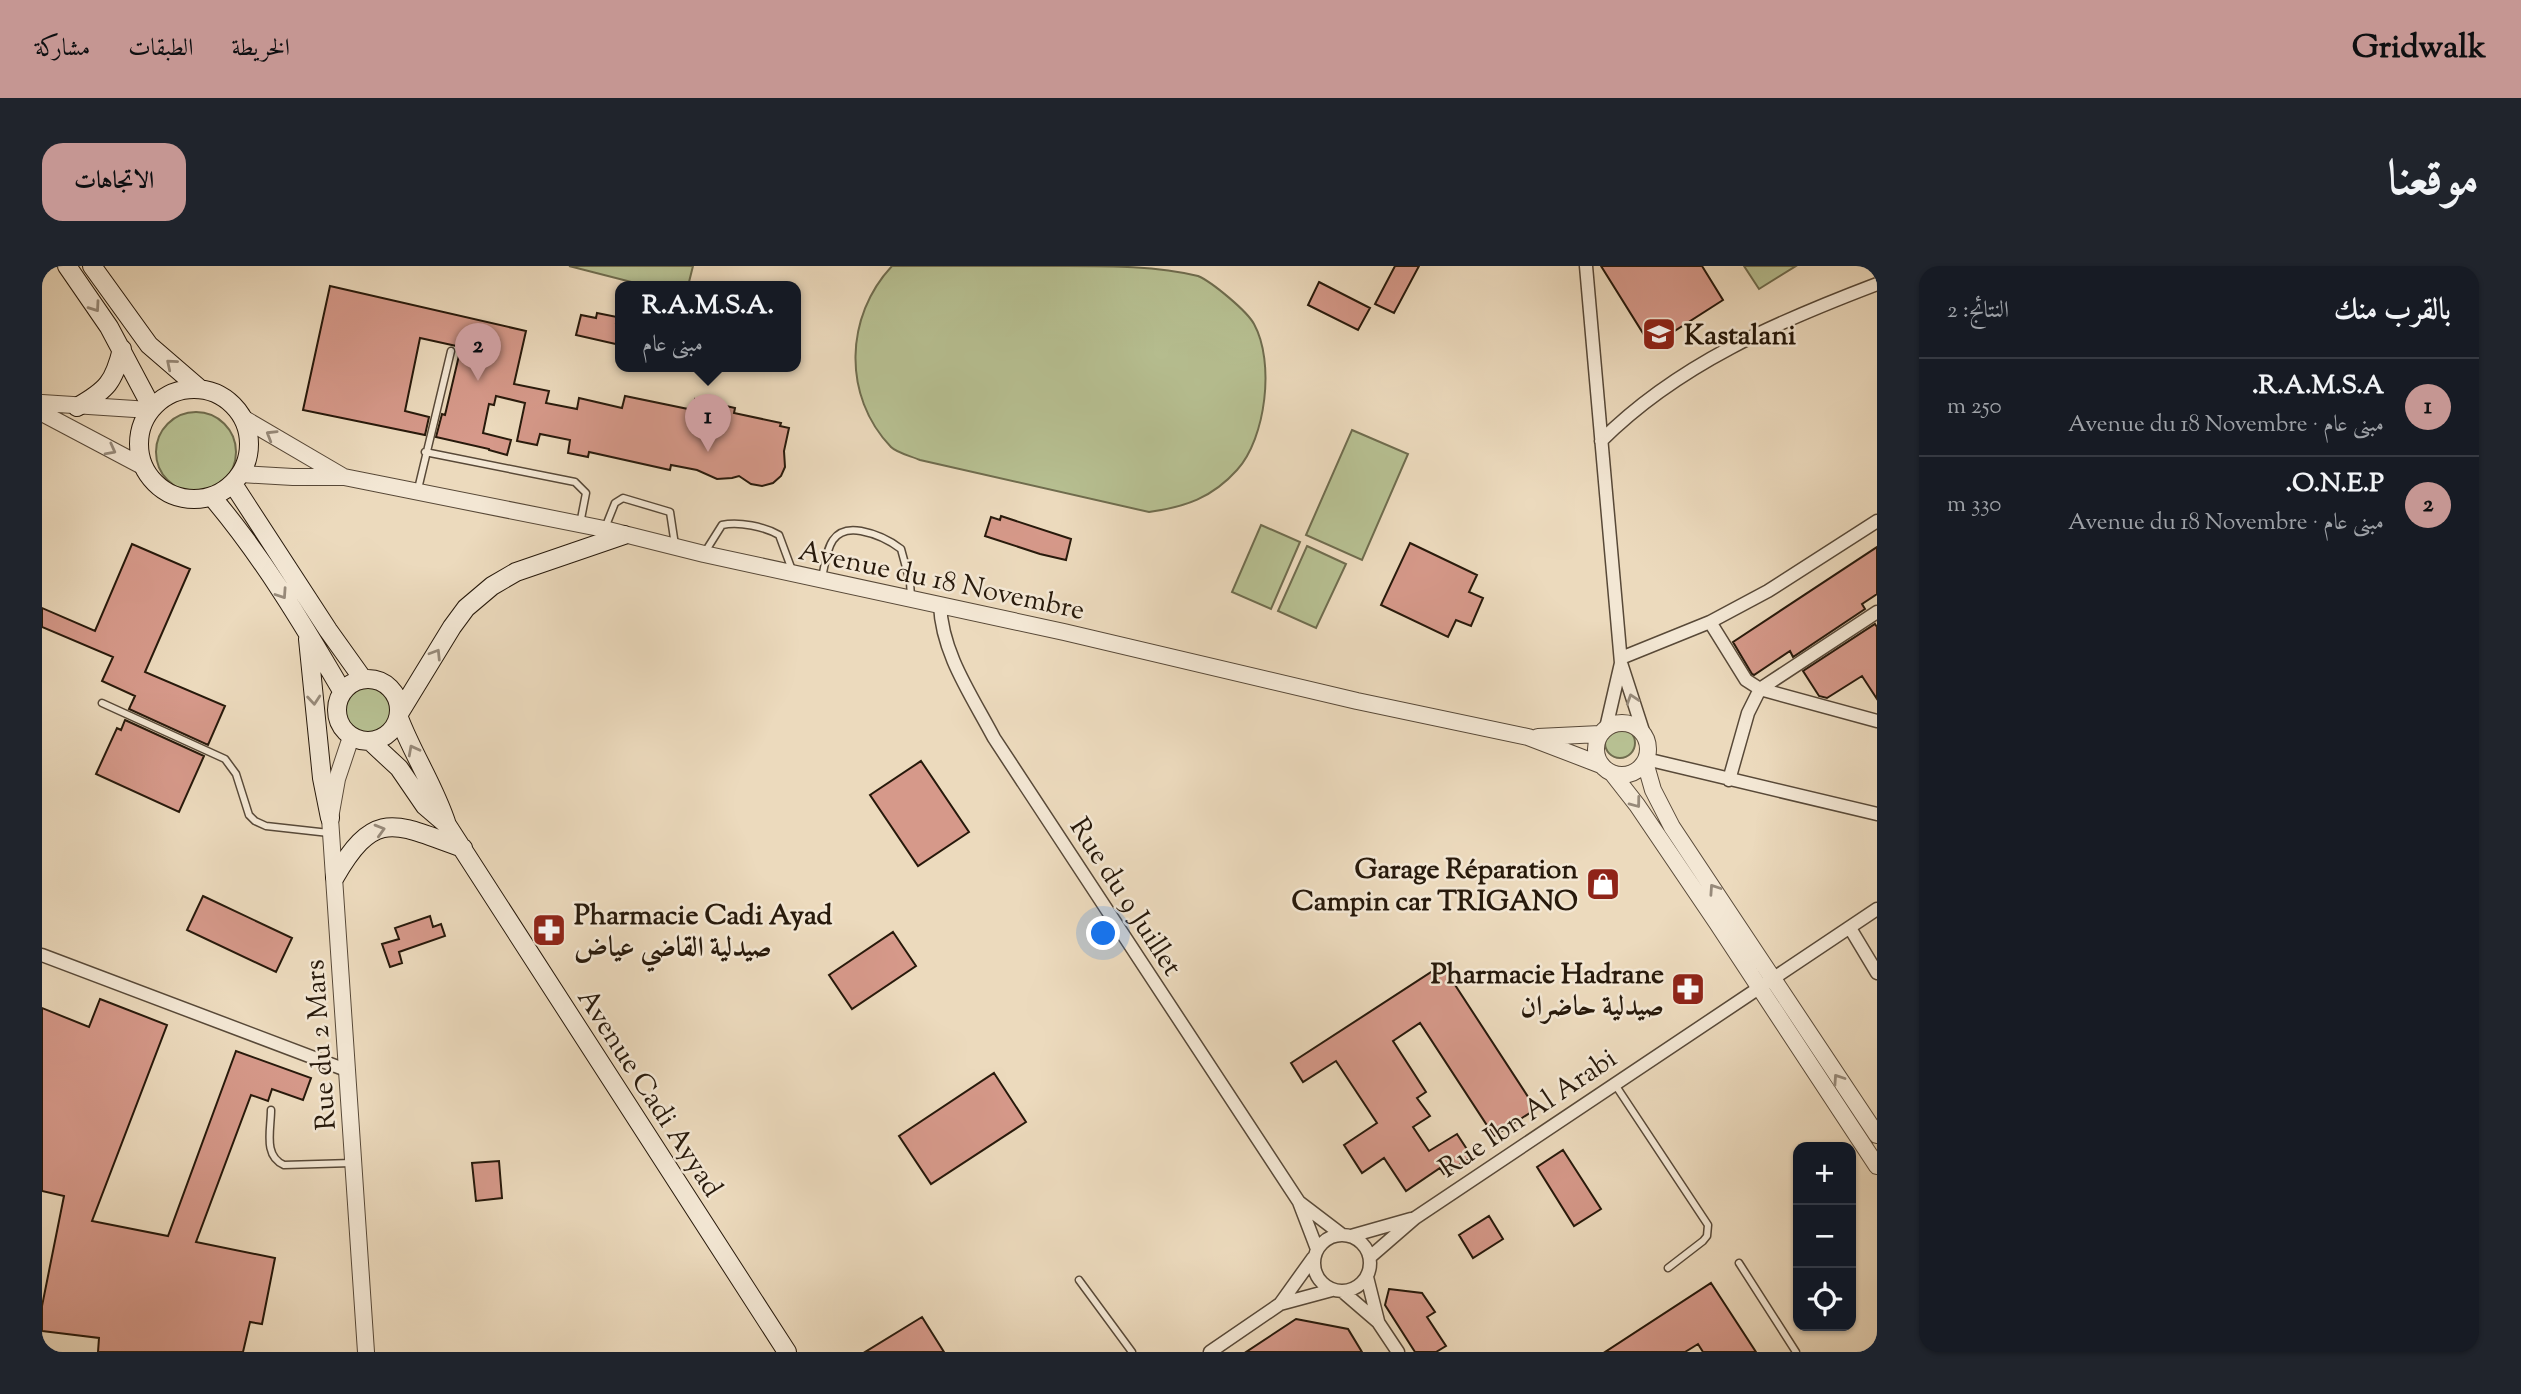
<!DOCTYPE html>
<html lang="ar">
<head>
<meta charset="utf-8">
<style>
	:root { --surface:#171b24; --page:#20242c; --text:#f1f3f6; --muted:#9ea1a6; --line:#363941; --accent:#c59692 }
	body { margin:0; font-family:"Sorts Mill Goudy",Amiri,serif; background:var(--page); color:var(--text); direction:rtl }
	.controls { position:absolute; right:21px; bottom:21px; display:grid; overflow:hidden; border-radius:14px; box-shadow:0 2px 5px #0004 }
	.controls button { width:63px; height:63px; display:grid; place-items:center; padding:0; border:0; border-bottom:2px solid var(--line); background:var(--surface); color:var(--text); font:35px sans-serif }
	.you { position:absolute; left:1062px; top:668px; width:24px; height:24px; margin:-18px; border:5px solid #fff; border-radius:50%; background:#1a73e8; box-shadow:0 0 0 10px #1a73e833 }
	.badge { display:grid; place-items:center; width:46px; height:46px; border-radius:50%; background:var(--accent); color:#111; font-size:23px; font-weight:700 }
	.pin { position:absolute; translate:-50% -58px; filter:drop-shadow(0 2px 4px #0008) }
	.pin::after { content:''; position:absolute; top:37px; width:24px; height:21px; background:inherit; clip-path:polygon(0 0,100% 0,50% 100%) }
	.popup { position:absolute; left:573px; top:15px; width:186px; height:91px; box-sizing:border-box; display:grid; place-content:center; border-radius:14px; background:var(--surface); filter:drop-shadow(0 2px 5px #0005); font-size:23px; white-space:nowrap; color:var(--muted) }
	.popup b { font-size:26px; color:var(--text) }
	.popup::after { content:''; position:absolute; left:50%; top:100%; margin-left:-14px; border:14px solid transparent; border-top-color:var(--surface) }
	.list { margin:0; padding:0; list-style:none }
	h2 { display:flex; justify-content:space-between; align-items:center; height:91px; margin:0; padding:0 28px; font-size:30px }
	h2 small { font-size:23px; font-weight:400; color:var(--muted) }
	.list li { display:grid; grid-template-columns:46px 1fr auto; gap:21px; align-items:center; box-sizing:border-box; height:98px; padding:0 28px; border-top:2px solid var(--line) }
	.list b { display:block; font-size:26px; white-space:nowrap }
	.list p { margin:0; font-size:23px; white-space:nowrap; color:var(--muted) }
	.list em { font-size:23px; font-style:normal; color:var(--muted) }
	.icon { flex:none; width:38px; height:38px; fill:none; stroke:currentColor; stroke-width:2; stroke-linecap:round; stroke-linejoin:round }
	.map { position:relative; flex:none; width:1835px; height:1086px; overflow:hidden; direction:ltr; border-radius:21px }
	header { display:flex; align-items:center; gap:42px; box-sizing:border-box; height:98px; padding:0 35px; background:var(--accent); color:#111 }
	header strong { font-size:33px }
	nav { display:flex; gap:38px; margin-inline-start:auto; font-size:24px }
	.intro { display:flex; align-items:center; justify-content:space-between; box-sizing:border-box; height:168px; padding:0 42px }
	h1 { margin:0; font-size:49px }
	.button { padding:18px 32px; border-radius:21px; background:var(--accent); color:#111; font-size:24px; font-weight:700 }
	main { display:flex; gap:42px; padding:0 42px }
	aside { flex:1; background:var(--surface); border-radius:21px; box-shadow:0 2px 5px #0004 }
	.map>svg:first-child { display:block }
	.green { fill:#b7c092; stroke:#6f6c4e; stroke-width:2 }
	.building { fill:#d6998a; stroke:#27190b; stroke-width:2 }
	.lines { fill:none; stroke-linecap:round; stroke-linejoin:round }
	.service-casing { stroke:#584938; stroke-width:9 }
	.minor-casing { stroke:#584938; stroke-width:15 }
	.tertiary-casing { stroke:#584938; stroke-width:18 }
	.secondary-casing { stroke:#27190b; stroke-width:20 }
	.service { stroke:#f3e7d4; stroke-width:6 }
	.minor { stroke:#f3e7d4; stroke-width:12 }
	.tertiary { stroke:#f3e7d4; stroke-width:16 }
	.secondary { stroke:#f3e7d4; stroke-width:18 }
	.oneway { stroke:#978a7a }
	.labels { text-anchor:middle; stroke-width:5; stroke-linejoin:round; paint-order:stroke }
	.poi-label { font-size:28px; font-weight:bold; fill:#27190b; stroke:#f3e7d4; text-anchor:start }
	.street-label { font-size:28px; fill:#27190b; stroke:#f3e7d4 }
</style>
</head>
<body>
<header>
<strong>Gridwalk</strong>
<nav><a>الخريطة</a><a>الطبقات</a><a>مشاركة</a></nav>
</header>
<div class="intro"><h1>موقعنا</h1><a class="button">الاتجاهات</a></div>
<main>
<aside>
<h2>بالقرب منك<small>النتائج: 2</small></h2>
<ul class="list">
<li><span class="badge">1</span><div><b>R.A.M.S.A.</b><p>مبنى عام · Avenue du 18 Novembre</p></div><em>250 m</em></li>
<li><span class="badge">2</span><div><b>O.N.E.P.</b><p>مبنى عام · Avenue du 18 Novembre</p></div><em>330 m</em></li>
</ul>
</aside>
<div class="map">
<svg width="1835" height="1086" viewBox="0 0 1835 1086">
	<rect width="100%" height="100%" fill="#ecdabd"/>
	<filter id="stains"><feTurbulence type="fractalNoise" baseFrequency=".00286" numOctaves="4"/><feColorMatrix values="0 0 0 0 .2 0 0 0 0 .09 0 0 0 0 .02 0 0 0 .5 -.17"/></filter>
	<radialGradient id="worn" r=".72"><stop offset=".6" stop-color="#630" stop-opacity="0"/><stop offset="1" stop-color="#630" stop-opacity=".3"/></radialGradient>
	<!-- green -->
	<path class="green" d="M527 0H651L646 20H605Z
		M850 0C909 0 967 0 1025 0 1068 0 1115 0 1156 10 1170 16 1205 45 1212 58 1233 96 1224 172 1195 204 1170 232 1143 241 1107 246L878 194C869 190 855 187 849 181 800 130 803 50 850 0Z
		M1702 0H1754L1717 23Z
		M114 186a40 40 0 1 1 80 0a40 40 0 1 1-80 0Z
		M1310 164 1366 188 1320 294 1264 269Z
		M1219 259 1258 276 1229 343 1190 326Z
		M1265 280 1304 298 1274 362 1236 345Z
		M300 444a27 27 0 1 1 54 0a27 27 0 1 1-54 0Z
		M1563 477a15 15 0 1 1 30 0a15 15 0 1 1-30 0Z"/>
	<!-- building -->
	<path class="building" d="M1353 0H1377L1352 47 1333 38Z
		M1559 0H1660L1681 34 1609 80Z
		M1277 16 1328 42 1316 64 1266 39Z
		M288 20 484 65 472 118 507 125 504 137 535 143 537 132 580 142 583 130 651 144 653 133 693 142 692 147 739 157 738 160 747 162 742 185 743 201 739 210 731 217 720 220 709 218 697 210 690 212 675 213 655 204 629 199 628 204 547 186 546 191 526 187 528 174 498 168 495 179 475 175 483 137 454 130 452 139 447 138 441 167 469 174 465 189 447 184V183L394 171 400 148 403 149 419 81 378 72 363 145 387 151 383 169 261 144Z
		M555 47 575 51 574 57 578 58V79L534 69 539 49 554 52Z
		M959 250 1029 273 1024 294 998 288 943 270 949 251 958 254Z
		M1368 277 1435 309 1427 326 1441 332 1429 360 1414 354 1406 371 1339 339Z
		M90 278 148 303 103 406 183 440 166 479 87 443 93 430 60 415 71 391 0 361V342L53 365Z
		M1835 281V328L1820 338 1823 343 1751 391 1748 385 1712 409 1710 408 1691 376Z
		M1833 358 1835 361V433L1820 410 1785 432 1777 430 1761 405Z
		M83 454 162 490 137 546 54 508 75 462 79 464Z
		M879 495 927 566 876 600 828 529Z
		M161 630 250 672 234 706 145 664Z
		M388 650 391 661 399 658 403 670 357 686 360 697 348 701 340 678 357 673 353 662Z
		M851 666 874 700 810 743 787 709Z
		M1400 699 1494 843 1452 870 1378 757 1351 775 1384 826 1375 832 1388 850 1371 861 1387 885 1415 868 1430 891 1402 908 1398 902 1364 925 1342 892 1320 907 1302 879 1335 857 1294 795 1261 816 1249 797Z
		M58 733 125 759 50 955 126 970 194 785 269 812 261 834 230 823 226 835 209 829 154 976 233 992 220 1058 208 1056 201 1086H56L57 1072 0 1065V1040L22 930 0 925V742L47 761Z
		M952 807 984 856 889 918 857 870Z
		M1521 884 1559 943 1532 960 1495 901Z
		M457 895 460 932 434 935 430 897Z
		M1447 950 1461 973 1431 992 1417 969Z
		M1669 1017 1714 1086H1661L1656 1078 1643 1086H1563Z
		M1347 1023 1380 1027 1393 1046 1385 1051 1404 1080 1394 1086H1373L1343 1039Z
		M880 1051 902 1086H823Z
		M1254 1053 1306 1063 1320 1086H1204Z"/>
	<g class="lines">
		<!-- service casing -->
		<g class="service-casing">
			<path id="service" d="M383 186 533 216 544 227 538 258
				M376 223 409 85
				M563 262 573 237 581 232 628 246 633 279
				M663 286 680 259C697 255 723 261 737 269L750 304
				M780 312C785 288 786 259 819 265 835 268 846 273 859 283L868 316 869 331
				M60 437 183 493 194 508 207 549 213 555 224 560 287 567
				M1572 817 1666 959 1665 970 1661 975 1626 1002
				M229 844C229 864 221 890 242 899L310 897
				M1697 997 1754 1086
				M1037 1014 1090 1086"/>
		</g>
		<!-- minor casing -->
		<g class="minor-casing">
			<path id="minor" d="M1544 0 1579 397 1602 468
				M1559 175C1636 98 1735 56 1835 18
				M898 339C900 388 930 430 952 472L1257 936 1275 983
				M1668 356 1704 414 1718 423 1835 455
				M1579 392 1668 356 1726 325 1835 255
				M1564 462 1579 397
				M1604 493 1835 548
				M1687 514 1706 447 1718 423 1835 346
				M1808 662 1835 707
				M0 689 304 804
				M1257 936 1299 968
				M1272 997a28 28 0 1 1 56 0a28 28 0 1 1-56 0Z
				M1309 970 1369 953
				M1328 991 1373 952 1835 643
				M1325 1011 1336 1055
				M1300 1025 1336 1056 1356 1086
				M1238 1038 1271 992
				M1168 1086 1238 1038 1290 1024"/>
		</g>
		<!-- tertiary casing -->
		<g class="tertiary-casing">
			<path id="tertiary" d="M0 137 108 144
				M0 147 102 201
				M201 152 300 210
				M199 208 251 211H302L562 263 662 288 1022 366 1315 435 1486 471 1559 499
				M1554 483a26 26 0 1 1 52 0a26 26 0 1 1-52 0Z
				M309 471 295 513 288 552 324 1086
				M1496 471 1558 468
				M1603 496 1611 524 1630 561 1835 869
				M1570 507 1595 539 1675 657 1835 900"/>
		</g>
		<!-- secondary casing -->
		<g class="secondary-casing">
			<path id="secondary" d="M25 0 67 61 110 142
				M50 0 107 79 158 123
				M97 178a55 55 0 1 1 110 0a55 55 0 1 1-110 0Z
				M35 141C65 124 72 116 80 83
				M191 218 286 364 321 413
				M170 231C220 290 261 358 300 425
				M266 373 280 512 288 552
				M295 444a31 31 0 1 1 62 0a31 31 0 1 1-62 0Z
				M358 446 410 361 424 342 450 320 474 306 582 269
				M357 452C371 489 393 521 405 559L745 1086
				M329 476 357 502 383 540 404 558
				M293 611C334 540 354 559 421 582"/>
		</g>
		<!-- service -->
		<use href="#service" class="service"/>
		<!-- minor -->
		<use href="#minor" class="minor"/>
		<!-- tertiary -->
		<use href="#tertiary" class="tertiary"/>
		<!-- secondary -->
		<use href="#secondary" class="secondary"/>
	</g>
	<!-- one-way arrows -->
	<defs><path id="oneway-chevron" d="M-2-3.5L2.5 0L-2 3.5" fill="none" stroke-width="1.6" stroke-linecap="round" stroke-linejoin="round" transform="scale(1.75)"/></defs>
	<g class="oneway">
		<use href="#oneway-chevron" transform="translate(53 41) rotate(55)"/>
		<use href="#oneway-chevron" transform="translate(129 98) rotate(-140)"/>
		<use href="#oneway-chevron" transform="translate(229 169) rotate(-149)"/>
		<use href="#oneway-chevron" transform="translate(69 184) rotate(28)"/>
		<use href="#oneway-chevron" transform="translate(240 328) rotate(56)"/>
		<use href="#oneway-chevron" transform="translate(394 388) rotate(-58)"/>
		<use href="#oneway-chevron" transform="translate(1590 433) rotate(-108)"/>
		<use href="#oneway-chevron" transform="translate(272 434) rotate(85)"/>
		<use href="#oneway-chevron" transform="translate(371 484) rotate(-118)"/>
		<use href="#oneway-chevron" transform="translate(1594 537) rotate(53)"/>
		<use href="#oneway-chevron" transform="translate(338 564) rotate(-16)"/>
		<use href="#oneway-chevron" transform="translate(1672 623) rotate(-124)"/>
		<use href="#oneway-chevron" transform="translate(1796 813) rotate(-124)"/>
	</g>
	<!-- icons -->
	<defs>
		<g id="school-square" transform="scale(1.75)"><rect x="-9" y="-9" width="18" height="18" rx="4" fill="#8f2418" stroke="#f3e7d4"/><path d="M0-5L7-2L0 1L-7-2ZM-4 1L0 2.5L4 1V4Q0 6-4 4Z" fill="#fff"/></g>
		<g id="shop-square" transform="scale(1.75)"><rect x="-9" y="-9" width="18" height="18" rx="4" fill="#8f2418" stroke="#f3e7d4"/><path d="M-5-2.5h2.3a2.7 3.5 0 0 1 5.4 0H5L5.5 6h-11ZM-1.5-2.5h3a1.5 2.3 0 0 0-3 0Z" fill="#fff"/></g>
		<g id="pharmacy-square" transform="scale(1.75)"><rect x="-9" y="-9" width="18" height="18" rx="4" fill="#8f2418" stroke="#f3e7d4"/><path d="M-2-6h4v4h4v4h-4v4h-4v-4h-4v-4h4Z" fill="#fff"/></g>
	</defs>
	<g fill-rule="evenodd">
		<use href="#school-square" x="1617" y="68"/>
		<use href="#shop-square" x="1561" y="618"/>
		<use href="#pharmacy-square" x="507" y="664"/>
		<use href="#pharmacy-square" x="1646" y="723"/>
	</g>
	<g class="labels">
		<!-- poi labels -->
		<g class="poi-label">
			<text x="1642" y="78">Kastalani</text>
			<text x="1536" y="612" text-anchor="end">Garage Réparation<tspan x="1536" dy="32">Campin car TRIGANO</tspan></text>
			<text x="532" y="658">Pharmacie Cadi Ayad<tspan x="532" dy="32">صيدلية القاضي عياض</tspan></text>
			<text x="1622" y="717" text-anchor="end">Pharmacie Hadrane<tspan x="1622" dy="32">صيدلية حاضران</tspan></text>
		</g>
		<!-- street labels -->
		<g class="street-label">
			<text transform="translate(900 313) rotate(12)" y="10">Avenue du 18 Novembre</text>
			<text transform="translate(1085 630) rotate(57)" y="10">Rue du 9 Juillet</text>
			<text transform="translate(277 779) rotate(-94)" y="10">Rue du 2 Mars</text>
			<text transform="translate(609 826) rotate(57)" y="10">Avenue Cadi Ayyad</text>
			<text transform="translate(1485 846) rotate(-34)" y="10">Rue Ibn Al Arabi</text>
		</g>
	</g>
	<rect width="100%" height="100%" filter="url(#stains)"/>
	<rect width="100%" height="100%" fill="url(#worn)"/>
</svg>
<div class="controls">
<button>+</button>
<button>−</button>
<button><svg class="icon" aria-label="locate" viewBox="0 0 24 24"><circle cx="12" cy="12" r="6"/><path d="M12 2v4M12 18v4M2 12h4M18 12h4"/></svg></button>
</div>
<div class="you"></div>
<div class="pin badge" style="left:666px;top:186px">1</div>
<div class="popup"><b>R.A.M.S.A.</b>مبنى عام</div>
<div class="pin badge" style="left:436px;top:115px">2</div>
</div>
</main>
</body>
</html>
